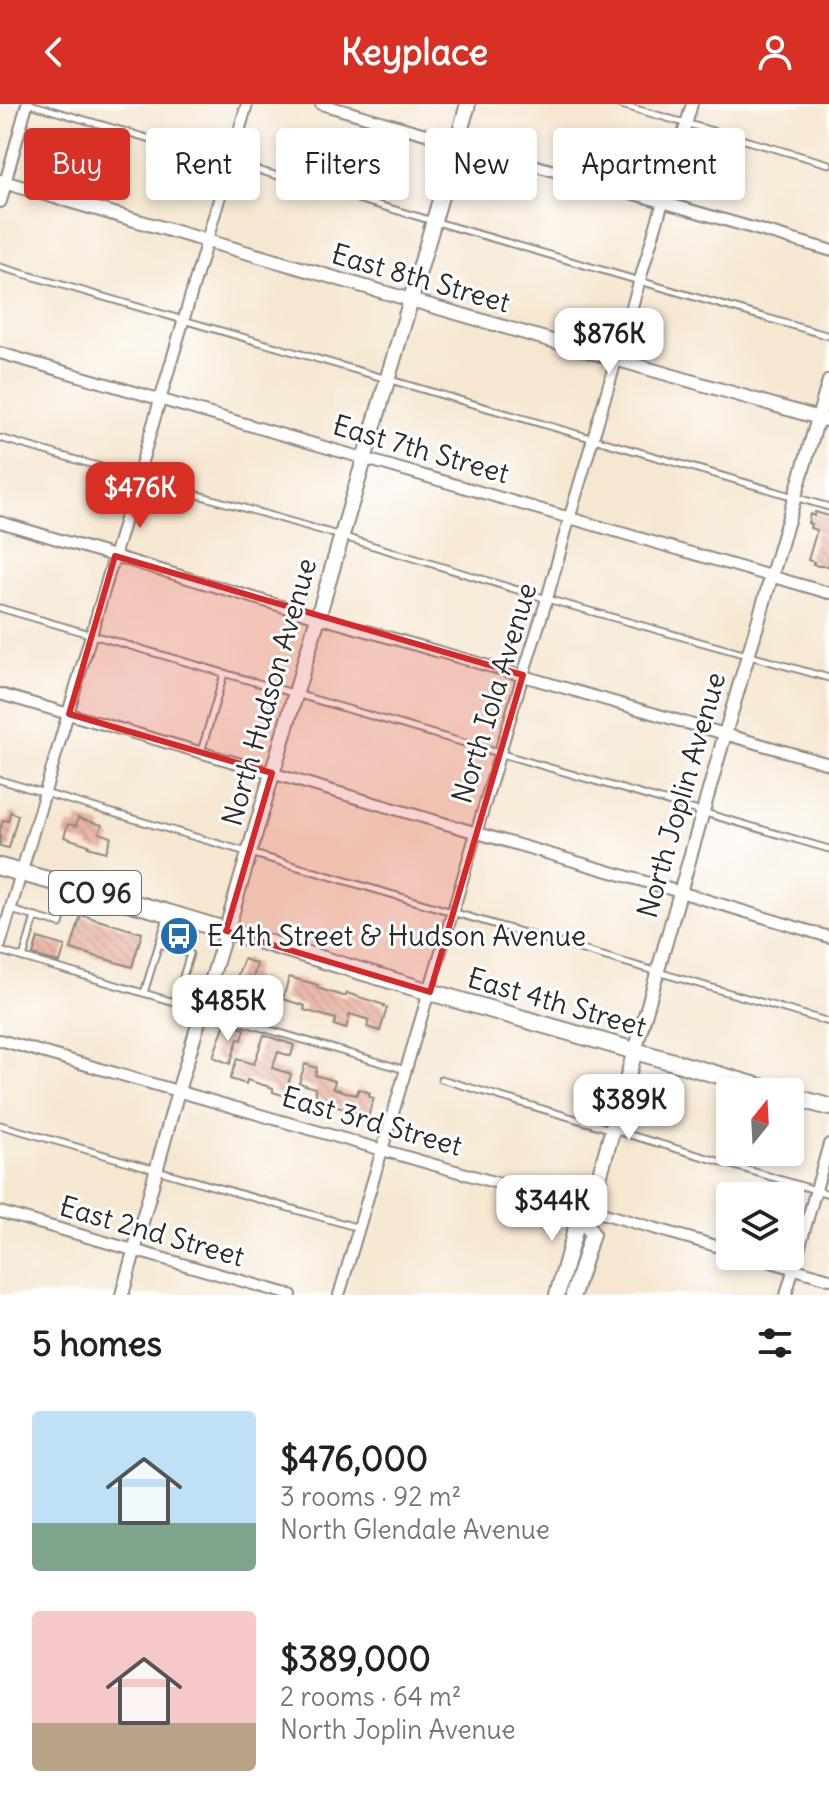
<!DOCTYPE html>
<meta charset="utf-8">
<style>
:root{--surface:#fff;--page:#f6f6f6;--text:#222;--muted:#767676;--accent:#d93025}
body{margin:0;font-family:Delius,sans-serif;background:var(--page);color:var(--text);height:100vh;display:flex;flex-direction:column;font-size:30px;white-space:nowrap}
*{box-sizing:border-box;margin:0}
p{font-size:26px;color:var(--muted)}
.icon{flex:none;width:44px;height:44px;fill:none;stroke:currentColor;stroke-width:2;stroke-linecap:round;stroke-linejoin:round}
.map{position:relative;height:1191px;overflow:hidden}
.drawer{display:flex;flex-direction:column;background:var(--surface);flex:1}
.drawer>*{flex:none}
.hud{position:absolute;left:24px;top:24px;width:782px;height:72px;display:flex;gap:16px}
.needle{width:52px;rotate:18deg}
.fabs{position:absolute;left:716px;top:974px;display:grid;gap:16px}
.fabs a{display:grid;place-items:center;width:88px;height:88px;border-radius:8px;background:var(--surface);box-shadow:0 4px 12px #0003;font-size:40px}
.price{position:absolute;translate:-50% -68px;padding:0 18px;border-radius:16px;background:#fff;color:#222;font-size:26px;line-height:52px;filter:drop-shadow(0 2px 4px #0008)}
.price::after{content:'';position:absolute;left:50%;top:48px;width:24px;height:18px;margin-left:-12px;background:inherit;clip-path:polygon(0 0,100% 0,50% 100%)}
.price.on{background:var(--accent);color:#fff}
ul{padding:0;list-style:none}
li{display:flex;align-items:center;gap:24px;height:200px;padding:0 32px}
li span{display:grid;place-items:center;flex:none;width:224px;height:160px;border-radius:8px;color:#555}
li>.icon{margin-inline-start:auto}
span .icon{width:96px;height:96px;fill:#fffc;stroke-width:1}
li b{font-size:34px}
h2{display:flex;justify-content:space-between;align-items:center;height:96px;padding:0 32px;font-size:34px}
.tag{padding:0 28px;border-radius:8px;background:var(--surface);box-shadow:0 4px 12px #0003;font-size:28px;line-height:72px}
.tag.on{background:var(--accent);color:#fff}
header{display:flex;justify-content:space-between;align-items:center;height:104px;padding:0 32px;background:var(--accent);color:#fff;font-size:36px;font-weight:700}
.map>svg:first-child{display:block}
.building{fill:url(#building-back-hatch)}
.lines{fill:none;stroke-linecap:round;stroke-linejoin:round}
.service-casing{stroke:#90897e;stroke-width:9}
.minor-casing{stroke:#90897e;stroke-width:14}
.tertiary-casing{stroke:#90897e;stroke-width:16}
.secondary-casing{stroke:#90897e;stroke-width:18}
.primary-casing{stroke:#90897e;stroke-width:20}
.service{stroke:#fff;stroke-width:5}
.minor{stroke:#fff;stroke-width:10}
.tertiary{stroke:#fff;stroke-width:12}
.secondary{stroke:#fff;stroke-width:14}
.primary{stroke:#fff;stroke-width:16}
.marked{fill:#d62828;fill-opacity:0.2;stroke:#d62828;stroke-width:6;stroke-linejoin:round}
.labels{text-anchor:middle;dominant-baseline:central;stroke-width:6;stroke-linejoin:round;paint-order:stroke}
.shield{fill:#fff;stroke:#6b6b6b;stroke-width:2}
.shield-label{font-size:26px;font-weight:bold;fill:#2b2b2b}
.street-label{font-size:28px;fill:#2b2b2b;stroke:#fff}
.poi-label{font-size:28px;fill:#2b2b2b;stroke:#fff;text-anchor:start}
</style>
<header><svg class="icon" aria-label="back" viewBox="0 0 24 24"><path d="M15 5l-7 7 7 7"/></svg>Keyplace<svg class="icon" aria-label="person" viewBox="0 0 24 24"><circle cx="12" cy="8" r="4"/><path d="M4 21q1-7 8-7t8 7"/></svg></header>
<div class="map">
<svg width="829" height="1191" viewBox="0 0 829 1191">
<defs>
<pattern id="building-back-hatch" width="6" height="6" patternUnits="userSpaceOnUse" patternTransform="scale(2)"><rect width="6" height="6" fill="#e9b3a3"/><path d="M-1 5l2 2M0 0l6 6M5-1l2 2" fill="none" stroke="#c89a8c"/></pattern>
</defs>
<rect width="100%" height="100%" fill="#fff"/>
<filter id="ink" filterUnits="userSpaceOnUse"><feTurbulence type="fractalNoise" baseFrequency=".0125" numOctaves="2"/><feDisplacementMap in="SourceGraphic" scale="16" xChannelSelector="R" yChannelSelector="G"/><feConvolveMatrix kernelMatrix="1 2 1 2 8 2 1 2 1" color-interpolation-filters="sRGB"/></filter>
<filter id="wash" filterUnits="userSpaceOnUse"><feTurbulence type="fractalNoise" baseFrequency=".006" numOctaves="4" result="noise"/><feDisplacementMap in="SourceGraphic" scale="32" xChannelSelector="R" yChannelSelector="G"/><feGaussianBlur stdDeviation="1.8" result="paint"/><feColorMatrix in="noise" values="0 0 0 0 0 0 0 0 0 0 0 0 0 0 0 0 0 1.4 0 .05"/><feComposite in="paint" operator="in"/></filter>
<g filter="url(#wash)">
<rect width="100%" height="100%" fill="#f6e7d1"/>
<g id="blocks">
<g class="building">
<path d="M815 408 829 412V462H818L813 460 814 458 808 456 817 426 810 424 811 420 808 419 810 410 814 412Z"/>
<path d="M10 708 18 711 9 744 0 742V726L3 716 8 717Z"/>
<path d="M78 714 102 721 99 729 111 733 106 748 88 743 89 741 64 733 68 720 76 722Z"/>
<path d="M81 811 142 829 132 863 71 845Z"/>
<path d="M38 834 65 842 60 859 33 851Z"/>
<path d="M244 855 257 860 253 874 262 876 258 888 234 880Z"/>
<path d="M289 873 318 881 317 884 343 892H346L347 889 384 901V903L387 904 380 927 367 923 369 916 350 910 346 925 334 921 336 915 304 906 305 902 283 895Z"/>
<path d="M225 919 245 925 242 936 238 935 230 960 213 953Z"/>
<path d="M264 931 294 941 291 952 278 948 272 964 291 970 285 992 273 988V984L247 976 246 980 230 975 237 955 254 960Z"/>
<path d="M305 960 317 964 315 971 335 977 333 984 356 991 359 985 370 989 369 993 374 994 368 1013 320 997 321 994 317 992 315 984 299 979Z"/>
</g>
</g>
</g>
<g filter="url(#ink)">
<use href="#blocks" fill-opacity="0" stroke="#90897e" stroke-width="2"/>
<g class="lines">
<defs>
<g id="service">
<path d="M30 0 829 232"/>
<path d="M618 0 829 60"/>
<path d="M0 163 829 403"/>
<path d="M0 334 341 432 547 495 829 574"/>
<path d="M0 504 829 745"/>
<path d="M201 648 224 570"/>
<path d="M0 676 829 918"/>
<path d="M11 806 60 820 70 785"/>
<path d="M159 840 190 850 175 898"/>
<path d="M0 847 406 966"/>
<path d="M23 854 35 813"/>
<path d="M144 889 168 810"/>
<path d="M441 975 829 1090"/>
<path d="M0 1021 359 1124"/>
</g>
<g id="minor">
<path d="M321 0 829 146"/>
<path d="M5 79 27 0"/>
<path d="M0 249 829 489"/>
<path d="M0 418 318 513 829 660"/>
<path d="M0 590 680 788 829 833"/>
<path d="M0 841 247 0"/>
<path d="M0 936 730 1146"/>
<path d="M0 1108 291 1191"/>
<path d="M751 1152 829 1175"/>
<path d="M339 1191 523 571 547 495 570 412 692 0"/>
<path d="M786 1191 829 1040"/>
</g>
<g id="tertiary">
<path d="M0 77 829 317"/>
<path d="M0 97 5 79"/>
<path d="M635 947 725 630 829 277"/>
<path d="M122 1191 178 987 228 821"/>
</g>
<g id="secondary">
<path d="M228 821 468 0"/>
<path d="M557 1191 576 1123 586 1119 635 947"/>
<path d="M573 1191 592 1130 586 1119"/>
</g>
<g id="primary">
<path d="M0 763 168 809 430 888 778 988"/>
<path d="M790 992 829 1003"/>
</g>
</defs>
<use href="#service" class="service-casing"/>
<use href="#minor" class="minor-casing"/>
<use href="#tertiary" class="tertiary-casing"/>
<use href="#secondary" class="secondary-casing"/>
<use href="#primary" class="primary-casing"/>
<use href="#service" class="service"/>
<use href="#minor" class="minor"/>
<use href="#tertiary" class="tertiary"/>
<use href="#secondary" class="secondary"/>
<use href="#primary" class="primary"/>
</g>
</g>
<path class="marked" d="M115 452 523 571 430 888 226 827 272 669 69 610Z"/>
<defs>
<symbol id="bus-disc" viewBox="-11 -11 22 22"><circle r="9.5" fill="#1f6fb2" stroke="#fff"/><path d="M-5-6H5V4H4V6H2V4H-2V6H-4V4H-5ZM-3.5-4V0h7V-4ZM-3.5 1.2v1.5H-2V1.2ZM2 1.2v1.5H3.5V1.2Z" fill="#fff"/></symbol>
</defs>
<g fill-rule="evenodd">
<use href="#bus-disc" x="157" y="810" width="44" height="44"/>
</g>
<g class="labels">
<rect class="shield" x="49" y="767" width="92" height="44" rx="6"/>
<g class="shield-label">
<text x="95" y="789">CO 96</text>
</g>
<g class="street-label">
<text transform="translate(421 174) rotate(16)">East 8th Street</text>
<text transform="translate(421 345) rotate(16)">East 7th Street</text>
<text transform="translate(269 588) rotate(-74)">North Hudson Avenue</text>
<text transform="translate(494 589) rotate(-73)">North Iola Avenue</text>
<text transform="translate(681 691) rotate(-74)">North Joplin Avenue</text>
<text transform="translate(557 898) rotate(16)">East 4th Street</text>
<text transform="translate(372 1017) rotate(16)">East 3rd Street</text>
<text transform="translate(152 1127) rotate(16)">East 2nd Street</text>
</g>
<g class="poi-label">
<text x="207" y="832">E 4th Street &amp; Hudson Avenue</text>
</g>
</g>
</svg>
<div class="fabs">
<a><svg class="needle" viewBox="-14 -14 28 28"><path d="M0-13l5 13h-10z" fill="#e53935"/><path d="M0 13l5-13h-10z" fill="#767676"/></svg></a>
<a><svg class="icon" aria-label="layers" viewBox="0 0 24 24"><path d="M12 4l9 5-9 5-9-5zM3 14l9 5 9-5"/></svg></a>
</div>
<b class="price" style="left:609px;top:272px">$876K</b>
<b class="price on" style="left:140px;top:426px">$476K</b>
<b class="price" style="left:228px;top:939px">$485K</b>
<b class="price" style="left:629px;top:1038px">$389K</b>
<b class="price" style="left:552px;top:1139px">$344K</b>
<div class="hud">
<a class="tag on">Buy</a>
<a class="tag">Rent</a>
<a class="tag">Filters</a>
<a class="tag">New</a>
<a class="tag">Apartment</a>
</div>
</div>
<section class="drawer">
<h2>5 homes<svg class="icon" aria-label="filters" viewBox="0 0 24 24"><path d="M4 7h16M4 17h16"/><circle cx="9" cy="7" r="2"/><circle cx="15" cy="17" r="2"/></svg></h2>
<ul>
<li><span style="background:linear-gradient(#bfe0f5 70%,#7fa58c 0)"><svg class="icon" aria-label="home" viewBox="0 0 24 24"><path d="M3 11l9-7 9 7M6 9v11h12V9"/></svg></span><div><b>$476,000</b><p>3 rooms · 92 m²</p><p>North Glendale Avenue</p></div></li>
<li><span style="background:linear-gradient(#f6c9c9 70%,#b9a48a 0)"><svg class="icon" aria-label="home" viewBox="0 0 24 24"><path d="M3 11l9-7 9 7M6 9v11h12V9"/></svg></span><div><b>$389,000</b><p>2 rooms · 64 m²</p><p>North Joplin Avenue</p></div></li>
</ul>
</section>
